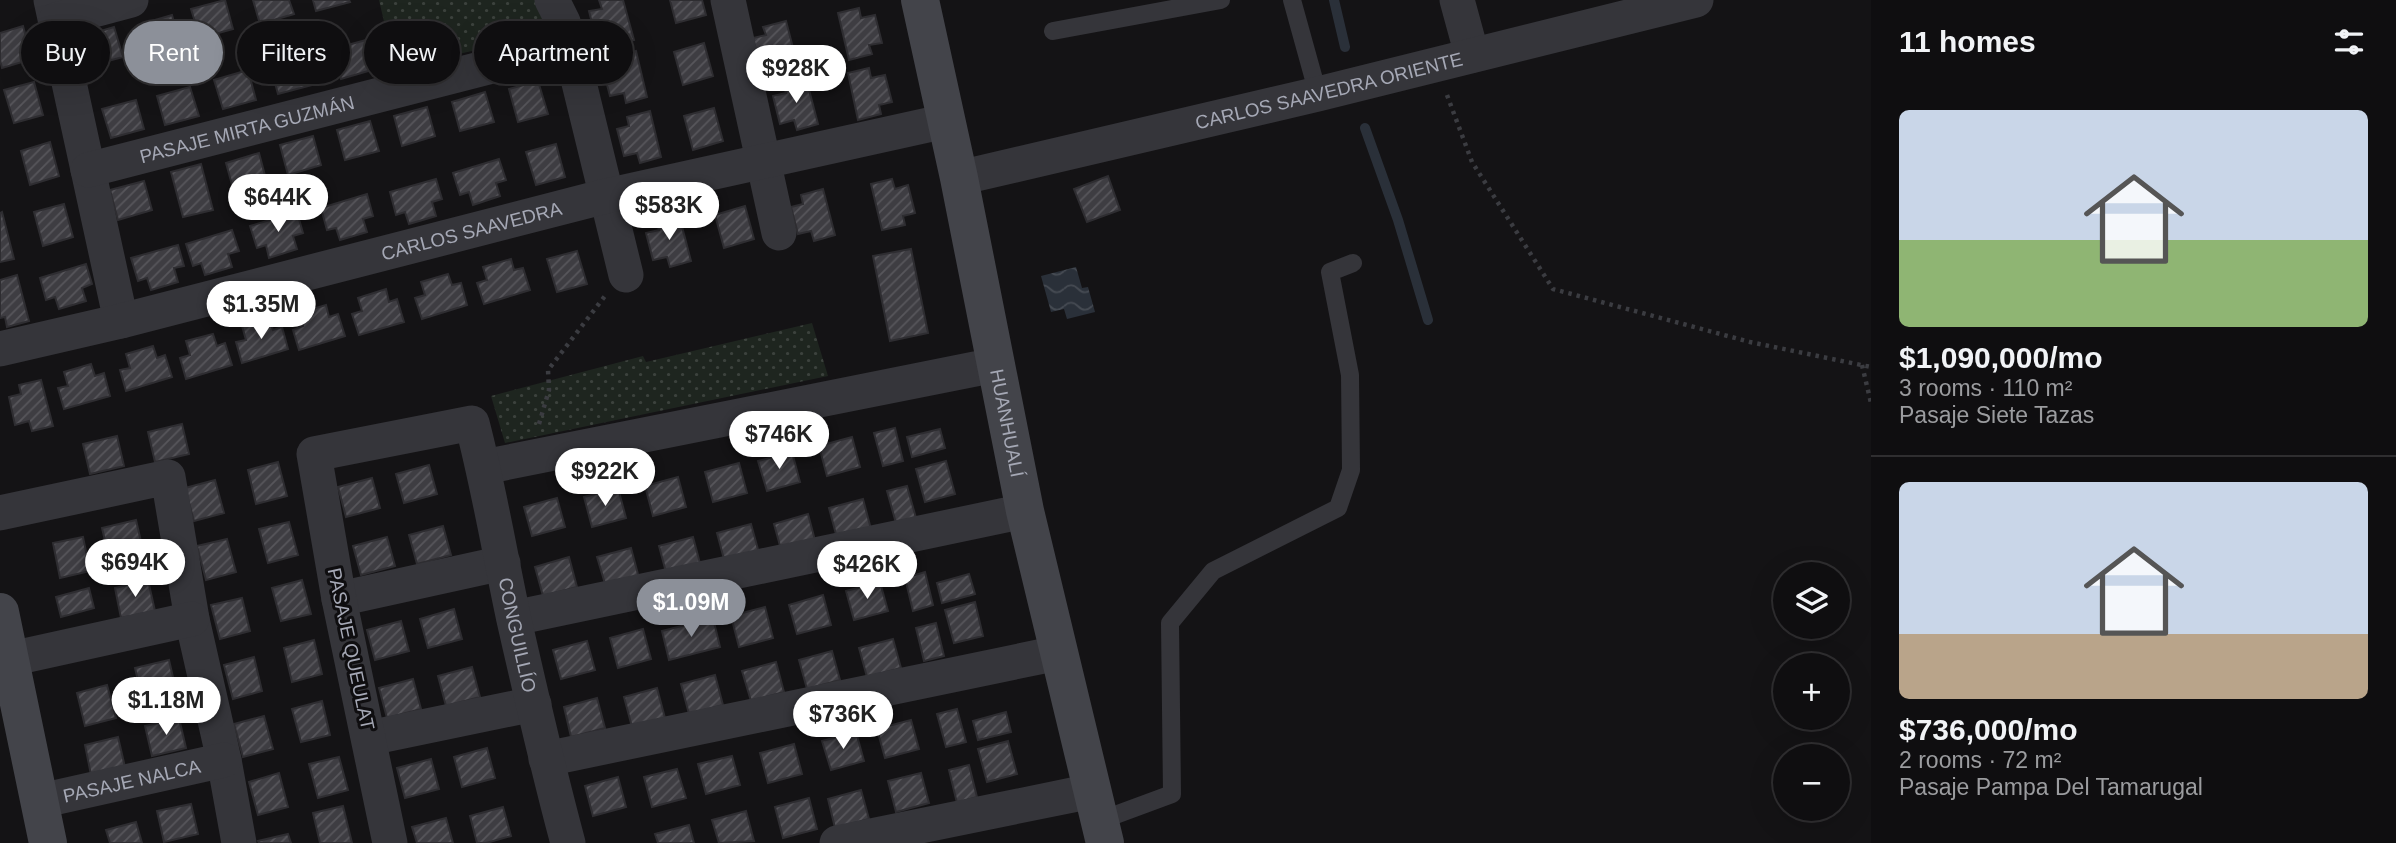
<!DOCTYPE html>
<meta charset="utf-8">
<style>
:root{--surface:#0f0e10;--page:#1d1c1e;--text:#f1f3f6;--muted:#9b9c9f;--line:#2f2e30;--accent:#8c9099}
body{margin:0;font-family:Helvetica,sans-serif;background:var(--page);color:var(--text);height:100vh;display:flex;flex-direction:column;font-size:26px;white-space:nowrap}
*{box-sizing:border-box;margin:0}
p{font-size:23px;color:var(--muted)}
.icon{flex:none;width:38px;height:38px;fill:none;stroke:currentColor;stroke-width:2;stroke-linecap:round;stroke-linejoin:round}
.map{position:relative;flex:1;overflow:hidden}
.panel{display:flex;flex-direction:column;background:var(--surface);width:525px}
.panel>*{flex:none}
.guide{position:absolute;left:21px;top:21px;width:665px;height:63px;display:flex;gap:14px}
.buttons{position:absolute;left:1773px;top:562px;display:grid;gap:14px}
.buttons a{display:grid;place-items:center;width:77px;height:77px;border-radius:50%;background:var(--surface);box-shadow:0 7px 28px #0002,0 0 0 2px var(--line);font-size:35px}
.price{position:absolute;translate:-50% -60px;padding:0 16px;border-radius:24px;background:#fff;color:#222;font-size:23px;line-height:46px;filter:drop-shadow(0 2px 4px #0008)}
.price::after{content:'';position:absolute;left:50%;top:42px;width:21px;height:16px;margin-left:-10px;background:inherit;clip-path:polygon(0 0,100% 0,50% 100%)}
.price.selected{background:var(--accent);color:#fff}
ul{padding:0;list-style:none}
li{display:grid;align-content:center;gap:14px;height:371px;padding:0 28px}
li+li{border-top:2px solid var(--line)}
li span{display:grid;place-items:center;height:217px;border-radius:10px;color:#555}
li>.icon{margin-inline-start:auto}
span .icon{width:126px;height:126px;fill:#fffc;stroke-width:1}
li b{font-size:30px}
h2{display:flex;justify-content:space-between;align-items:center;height:84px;padding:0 28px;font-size:30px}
.tag{padding:0 24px;border-radius:32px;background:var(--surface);box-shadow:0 7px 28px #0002,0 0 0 2px var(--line);font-size:24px;line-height:63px}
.tag.selected{background:var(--accent);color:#fff}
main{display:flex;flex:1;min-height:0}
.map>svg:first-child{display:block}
.grass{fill:url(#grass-dots)}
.water{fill:url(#water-waves)}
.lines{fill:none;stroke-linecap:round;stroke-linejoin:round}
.stream{stroke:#2a3039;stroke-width:10}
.building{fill:url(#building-hatch);stroke:#2e2d31;stroke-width:2}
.path{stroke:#3b3c41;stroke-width:4.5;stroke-dasharray:3.5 5;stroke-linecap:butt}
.lane{stroke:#35353a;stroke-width:18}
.street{stroke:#35353a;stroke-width:35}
.secondary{stroke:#43444a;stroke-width:38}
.labels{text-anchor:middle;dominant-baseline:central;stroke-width:6;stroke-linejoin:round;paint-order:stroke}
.street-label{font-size:19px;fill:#a5a8b5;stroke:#0f0e10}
</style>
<main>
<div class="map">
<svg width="1871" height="843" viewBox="0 0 1871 843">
<defs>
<pattern id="grass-dots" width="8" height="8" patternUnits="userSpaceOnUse" patternTransform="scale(1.75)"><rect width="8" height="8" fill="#1e251f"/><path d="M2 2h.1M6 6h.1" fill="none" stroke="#3c423d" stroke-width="1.8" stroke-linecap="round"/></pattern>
<pattern id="water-waves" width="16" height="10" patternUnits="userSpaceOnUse" patternTransform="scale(1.75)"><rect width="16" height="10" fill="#2a3039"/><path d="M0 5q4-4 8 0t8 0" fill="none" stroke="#464b53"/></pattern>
<pattern id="building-hatch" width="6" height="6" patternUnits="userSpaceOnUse" patternTransform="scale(1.75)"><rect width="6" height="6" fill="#3e3d42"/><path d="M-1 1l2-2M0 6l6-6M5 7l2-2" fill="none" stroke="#57565b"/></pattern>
</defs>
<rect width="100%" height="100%" fill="#141315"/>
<g class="grass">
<path d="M379 0H536L549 33 395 69Z"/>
<path d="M812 323 828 376 505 443 491 396 643 356 646 362Z"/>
</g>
<path class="water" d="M1076 267 1082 288 1088 287 1095 312 1067 319 1064 309 1051 312 1041 276Z"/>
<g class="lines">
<g class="stream">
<path d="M1334 0 1345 47"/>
<path d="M1365 128 1398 220 1428 320"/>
</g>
</g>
<g class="building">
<path d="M225 0 233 29 200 38 191 9Z"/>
<path d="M253 0H289L294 14 260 24Z"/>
<path d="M313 0H349L350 2 316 11Z"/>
<path d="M599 0H623L634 40 613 45 610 35 596 39 589 11 602 9Z"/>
<path d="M670 0H702L706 15 676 23Z"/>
<path d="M859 8 861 18 875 15 882 43 869 45 872 54 849 60 838 13Z"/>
<path d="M172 15 180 45 147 54 138 25Z"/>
<path d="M786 21 798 67 777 72 774 62 760 66 753 38 766 35 763 27Z"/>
<path d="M23 26 32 59 2 68 0 60V33Z"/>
<path d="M114 27 123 57 89 66 81 37Z"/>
<path d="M366 40 375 69 341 79 333 49Z"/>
<path d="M704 43 713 76 683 85 674 52Z"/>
<path d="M636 51 647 97 626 103 624 93 610 96 603 69 615 65 613 57Z"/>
<path d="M303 55 312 85 278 94 270 65Z"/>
<path d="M869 68 871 78 885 75 892 102 879 105 881 114 858 120 848 73Z"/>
<path d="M248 70 256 100 223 109 214 80Z"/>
<path d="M806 78 818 124 797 130 794 120 780 124 773 96 786 93 783 84Z"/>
<path d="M538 81 548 114 518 122 509 89Z"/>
<path d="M34 82 43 115 14 123 4 90Z"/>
<path d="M190 87 199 116 165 125 157 96Z"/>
<path d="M485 92 494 122 460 131 452 102Z"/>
<path d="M136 100 144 129 111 138 102 109Z"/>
<path d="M427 107 435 136 402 146 394 116Z"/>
<path d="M714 108 723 141 693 150 684 116Z"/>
<path d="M650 111 661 157 640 163 637 153 624 156 617 129 629 126 627 117Z"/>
<path d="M370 121 379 151 345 160 337 130Z"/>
<path d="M313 136 321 165 288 175 280 145Z"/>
<path d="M50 142 59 176 30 185 21 151Z"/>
<path d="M556 144 565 177 536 185 526 152Z"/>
<path d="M259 153 267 183 234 192 226 163Z"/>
<path d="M499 159 506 180 496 183 500 196 473 205 469 192 460 195 453 173Z"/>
<path d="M201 164 213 210 183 217 171 172Z"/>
<path d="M1108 176 1120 210 1087 222 1074 189Z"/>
<path d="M436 179 442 199 432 202 436 216 409 224 405 212 396 215 390 192Z"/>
<path d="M892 179 895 189 908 185 915 213 903 216 905 225 882 230 871 184Z"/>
<path d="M144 181 152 210 118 220 110 190Z"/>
<path d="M823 189 835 235 814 241 811 231 798 234 791 207 803 204 801 195Z"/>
<path d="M367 194 373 216 363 219 367 232 340 240 336 228 327 230 321 208Z"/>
<path d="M64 204 73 237 43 246 34 212Z"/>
<path d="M745 206 754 239 724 248 715 215Z"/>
<path d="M2 212 14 259 0 262V213Z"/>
<path d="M297 212 303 233 293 236 297 249 269 258 266 245 257 248 250 226Z"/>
<path d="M679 215 691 261 670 267 667 257 653 260 646 233 659 230 656 221Z"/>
<path d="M232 230 239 251 228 254 232 267 205 275 201 263 193 266 186 244Z"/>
<path d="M178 245 184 266 174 268 178 282 151 290 147 278 138 281 131 258Z"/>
<path d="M911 249 928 333 890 341 873 256Z"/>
<path d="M577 251 587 284 557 292 547 259Z"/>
<path d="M511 259 514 270 523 268 530 290 484 304 477 283 487 280 483 267Z"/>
<path d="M86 264 92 284 82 288 86 301 59 309 55 297 46 300 40 278Z"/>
<path d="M448 274 452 285 461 283 467 305 422 319 415 298 425 295 421 282Z"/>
<path d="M17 275 29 321 7 327 5 317 0 318V280Z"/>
<path d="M386 289 389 302 397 299 404 322 359 335 352 314 362 311 358 298Z"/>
<path d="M326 305 329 317 338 314 345 336 299 350 293 330 303 326 299 313Z"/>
<path d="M269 318 273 330 282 327 288 349 242 363 236 342 246 340 242 326Z"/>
<path d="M213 334 217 346 225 343 232 365 186 379 180 358 190 355 186 341Z"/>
<path d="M153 346 157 358 165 355 172 377 126 391 120 370 130 368 126 354Z"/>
<path d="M91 364 95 376 104 373 110 396 64 409 58 388 68 386 64 372Z"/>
<path d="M41 380 53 426 32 431 29 421 15 425 9 397 21 394 19 385Z"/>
<path d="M182 424 189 454 155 462 148 432Z"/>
<path d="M895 428 903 461 883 466 874 433Z"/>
<path d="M940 429 945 448 912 457 907 437Z"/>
<path d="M117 436 124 466 90 474 83 444Z"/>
<path d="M852 437 860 467 827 476 819 446Z"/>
<path d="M792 452 800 482 767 491 758 461Z"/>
<path d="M946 461 955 494 925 502 916 469Z"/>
<path d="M278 462 287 496 256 504 248 470Z"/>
<path d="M739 463 747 493 713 502 705 472Z"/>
<path d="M429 465 437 494 404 503 396 474Z"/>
<path d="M678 477 686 507 653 516 645 486Z"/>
<path d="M372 478 380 508 346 517 338 487Z"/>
<path d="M215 480 224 513 194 521 185 488Z"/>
<path d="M907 486 916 518 896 523 887 491Z"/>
<path d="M618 488 626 518 592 527 584 497Z"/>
<path d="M557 498 565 527 532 536 524 507Z"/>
<path d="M863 499 871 529 837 538 829 508Z"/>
<path d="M808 514 816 544 782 553 774 524Z"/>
<path d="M136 520 143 550 109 558 102 528Z"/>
<path d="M289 522 298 555 268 563 259 529Z"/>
<path d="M751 524 759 553 725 563 717 533Z"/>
<path d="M443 526 451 555 417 564 409 535Z"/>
<path d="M83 537 90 571 60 578 53 543Z"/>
<path d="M387 537 395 566 361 575 353 546Z"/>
<path d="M693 537 701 567 667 576 659 546Z"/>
<path d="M227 539 236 572 206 580 197 546Z"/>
<path d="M631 548 639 578 606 587 597 557Z"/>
<path d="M569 557 577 587 543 596 535 567Z"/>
<path d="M925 572 933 605 913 611 905 578Z"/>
<path d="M969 574 975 594 942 603 937 583Z"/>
<path d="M148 580 155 611 121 618 115 588Z"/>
<path d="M302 580 311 614 281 621 272 588Z"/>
<path d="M880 582 888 611 854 620 846 591Z"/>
<path d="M89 588 94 608 61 617 56 597Z"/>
<path d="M823 595 831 625 797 634 789 605Z"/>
<path d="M242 598 250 631 220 639 211 605Z"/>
<path d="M975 602 983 636 954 643 945 610Z"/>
<path d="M765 607 773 638 739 647 731 616Z"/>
<path d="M454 609 462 639 428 648 420 619Z"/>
<path d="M713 618 720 647 669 660 662 631Z"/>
<path d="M401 621 409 651 375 660 367 630Z"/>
<path d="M936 623 944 656 924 661 916 628Z"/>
<path d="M643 629 651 659 618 668 610 638Z"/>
<path d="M893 639 901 668 867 677 859 648Z"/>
<path d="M314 640 322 674 292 682 284 648Z"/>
<path d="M587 641 595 670 561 679 553 650Z"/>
<path d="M832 651 840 680 807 689 799 660Z"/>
<path d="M254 657 262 691 233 699 224 665Z"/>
<path d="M169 660 176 690 142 698 135 668Z"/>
<path d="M776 662 784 692 751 701 742 671Z"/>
<path d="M472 667 480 697 446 706 438 676Z"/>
<path d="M715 675 723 705 689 714 681 684Z"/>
<path d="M413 679 421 709 387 718 379 688Z"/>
<path d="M107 685 116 718 85 726 77 693Z"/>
<path d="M657 688 665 718 632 727 624 697Z"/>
<path d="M597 698 605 728 571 737 564 707Z"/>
<path d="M322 701 330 735 301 742 292 709Z"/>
<path d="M957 709 966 742 946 747 937 714Z"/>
<path d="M1006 712 1011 732 978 740 973 721Z"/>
<path d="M264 716 273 749 243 757 234 724Z"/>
<path d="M179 718 186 748 152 756 145 726Z"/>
<path d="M911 720 919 749 885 758 877 729Z"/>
<path d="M856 732 864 761 831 770 822 741Z"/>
<path d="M118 737 125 767 91 775 85 745Z"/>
<path d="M1008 741 1017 774 987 782 978 749Z"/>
<path d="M794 744 802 774 768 783 760 753Z"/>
<path d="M487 748 495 778 462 787 454 757Z"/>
<path d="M732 756 740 785 706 794 698 764Z"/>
<path d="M339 757 348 790 318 798 309 764Z"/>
<path d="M431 759 439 789 405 798 397 768Z"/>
<path d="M969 765 977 797 957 803 949 770Z"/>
<path d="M677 769 686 798 652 807 644 777Z"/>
<path d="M279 773 288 807 258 815 249 782Z"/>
<path d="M921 773 929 803 896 812 888 781Z"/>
<path d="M618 777 626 807 593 816 585 786Z"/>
<path d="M861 790 869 819 835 828 828 799Z"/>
<path d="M809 798 817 829 783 838 775 807Z"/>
<path d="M191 804 198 834 164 842 157 811Z"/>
<path d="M343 806 352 843H320L313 813Z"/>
<path d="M503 807 511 836 486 843H477L470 816Z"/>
<path d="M746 811 754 841 719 843 712 820Z"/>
<path d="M446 818 453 843H417L412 827Z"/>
<path d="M136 822 142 843H110L106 830Z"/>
<path d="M689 825 694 843H658L655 834Z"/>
<path d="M288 834 291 843H259L258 841Z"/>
</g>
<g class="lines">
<g class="path">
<path d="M1447 95 1472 162 1553 289 1750 342 1871 367"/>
<path d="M1862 365 1871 403"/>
<path d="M539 424 549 390 548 370 605 296"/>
</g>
<g class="lane">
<path d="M1292 0 1318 94"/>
<path d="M1053 31 1221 0"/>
<path d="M1099 821 1172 794 1170 623 1213 571 1338 508 1351 470 1350 375 1330 272 1353 263"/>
</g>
<g class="street">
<path d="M51 0 121 321"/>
<path d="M552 0 563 22 570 46 626 275"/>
<path d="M728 0 779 233"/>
<path d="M1457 0 1472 55"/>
<path d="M56 20 131 0"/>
<path id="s1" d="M88 170 570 46"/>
<path id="s2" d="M959 178 1318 94 1696 0"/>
<path id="s3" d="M0 349 121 321 606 196 946 121"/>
<path d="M484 467 995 365"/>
<path d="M0 513 168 477 192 619 224 760 239 843"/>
<path d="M339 599 503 563"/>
<path d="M514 618 1025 511"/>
<path d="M10 659 192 619"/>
<path d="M369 738 534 704"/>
<path d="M546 759 1058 653"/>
<path id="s4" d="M40 801 224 760"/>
<path id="s5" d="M390 843 339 599 314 454 472 423C489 488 500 555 514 620 531 695 548 769 568 843"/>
<path d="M837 843 1092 791"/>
</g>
<g class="secondary">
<path id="s6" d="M920 0 959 178 1025 511 1105 843"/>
<path d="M0 612 48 843"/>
</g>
</g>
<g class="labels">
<g class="street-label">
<text stroke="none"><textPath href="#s2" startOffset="380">CARLOS SAAVEDRA ORIENTE</textPath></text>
<text stroke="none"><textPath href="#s1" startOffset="164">PASAJE MIRTA GUZMÁN</textPath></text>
<text stroke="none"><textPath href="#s3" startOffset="486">CARLOS SAAVEDRA</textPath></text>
<text stroke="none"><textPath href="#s6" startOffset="432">HUANHUALÍ</textPath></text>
<text stroke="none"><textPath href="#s5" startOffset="774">CONGUILLÍO</textPath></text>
<text transform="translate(351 649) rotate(78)">PASAJE QUEULAT</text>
<text stroke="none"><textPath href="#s4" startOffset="94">PASAJE NALCA</textPath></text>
</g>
</g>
</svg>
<div class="buttons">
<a><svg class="icon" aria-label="layers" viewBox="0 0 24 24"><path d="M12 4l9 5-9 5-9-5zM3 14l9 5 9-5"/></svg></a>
<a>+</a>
<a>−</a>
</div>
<b class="price" style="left:796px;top:105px">$928K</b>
<b class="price" style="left:278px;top:234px">$644K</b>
<b class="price" style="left:669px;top:242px">$583K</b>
<b class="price" style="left:261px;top:341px">$1.35M</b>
<b class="price" style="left:779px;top:471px">$746K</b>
<b class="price" style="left:605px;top:508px">$922K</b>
<b class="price" style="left:135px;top:599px">$694K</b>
<b class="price" style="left:867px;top:601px">$426K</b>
<b class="price selected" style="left:691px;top:639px">$1.09M</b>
<b class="price" style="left:166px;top:737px">$1.18M</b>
<b class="price" style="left:843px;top:751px">$736K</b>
<div class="guide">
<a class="tag">Buy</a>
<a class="tag selected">Rent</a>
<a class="tag">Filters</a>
<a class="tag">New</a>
<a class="tag">Apartment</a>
</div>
</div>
<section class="panel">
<h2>11 homes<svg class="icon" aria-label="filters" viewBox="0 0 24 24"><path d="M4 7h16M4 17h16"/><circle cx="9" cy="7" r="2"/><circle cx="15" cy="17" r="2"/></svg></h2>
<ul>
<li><span style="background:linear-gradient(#c9d6e8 60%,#8fb573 0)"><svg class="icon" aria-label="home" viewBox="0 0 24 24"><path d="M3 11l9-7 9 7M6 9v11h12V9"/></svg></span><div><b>$1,090,000/mo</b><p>3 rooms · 110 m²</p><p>Pasaje Siete Tazas</p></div></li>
<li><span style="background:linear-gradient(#c9d6e8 70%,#b9a48a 0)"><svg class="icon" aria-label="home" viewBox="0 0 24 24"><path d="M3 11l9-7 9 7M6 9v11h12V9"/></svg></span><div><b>$736,000/mo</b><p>2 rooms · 72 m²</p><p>Pasaje Pampa Del Tamarugal</p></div></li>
</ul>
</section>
</main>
